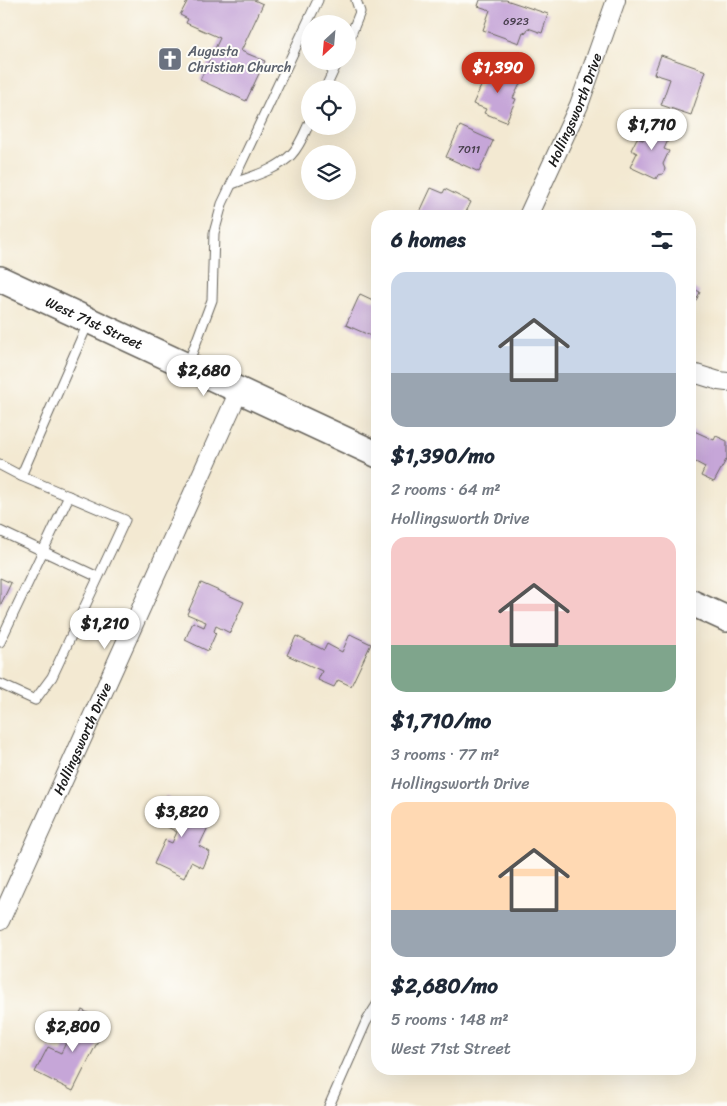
<!DOCTYPE html>
<meta charset="utf-8">
<style>
:root{--surface:#fff;--page:#f6f6f7;--text:#1f2937;--muted:#747a83;--accent:#c8321e}
body{margin:0;font-family:Sriracha,sans-serif;background:var(--page);color:var(--text);height:100vh;display:flex;flex-direction:column;font-size:19px;white-space:nowrap}
*{box-sizing:border-box;margin:0}
p{font-size:16px;color:var(--muted)}
.icon{flex:none;width:28px;height:28px;fill:none;stroke:currentColor;stroke-width:2;stroke-linecap:round;stroke-linejoin:round}
.map{position:relative;flex:1;overflow:hidden}
.drawer{position:absolute;left:371px;top:210px;width:325px;height:865px;display:flex;flex-direction:column;background:var(--surface);border-radius:20px;box-shadow:0 5px 20px #0002}
.drawer>*{flex:none}
.needle{width:32px;rotate:206deg}
.buttons{position:absolute;left:301px;top:15px;display:grid;gap:10px}
.buttons a{display:grid;place-items:center;width:55px;height:55px;border-radius:50%;background:var(--surface);box-shadow:0 5px 20px #0002;font-size:25px}
.price{position:absolute;translate:-50% -42px;padding:0 11px;border-radius:18px;background:#fff;color:#222;font-size:16px;line-height:32px;filter:drop-shadow(0 1px 2px #0008)}
.price::after{content:'';position:absolute;left:50%;top:30px;width:15px;height:11px;margin-left:-8px;background:inherit;clip-path:polygon(0 0,100% 0,50% 100%)}
.price.on{background:var(--accent);color:#fff}
ul{padding:0;list-style:none}
li{display:grid;align-content:center;gap:10px;height:265px;padding:0 20px}
li span{display:grid;place-items:center;height:155px;border-radius:15px;color:#555}
li>.icon{margin-inline-start:auto}
span .icon{width:90px;height:90px;fill:#fffc;stroke-width:1}
li b{font-size:21px}
h2{display:flex;justify-content:space-between;align-items:center;height:60px;padding:0 20px;font-size:21px}
.map>svg:first-child{display:block}
.building{fill:#c6a6d8}
.lines{fill:none;stroke-linecap:round;stroke-linejoin:round}
.service-casing{stroke:#67645c;stroke-width:11}
.minor-casing{stroke:#67645c;stroke-width:20}
.secondary-casing{stroke:#67645c;stroke-width:28}
.service{stroke:#fff;stroke-width:9}
.minor{stroke:#fff;stroke-width:18}
.secondary{stroke:#fff;stroke-width:25}
.labels{text-anchor:middle;dominant-baseline:central;stroke-width:4;stroke-linejoin:round;paint-order:stroke}
.number-label{font-size:11px;fill:#463e4b}
.worship-label{font-size:14px;fill:#5b616d;stroke:#fdfcf7;text-anchor:start}
.street-label{font-size:14px;fill:#1c1c1c;stroke:#fdfcf7}
</style>
<div class="map">
<svg width="727" height="1106" viewBox="0 0 727 1106">
<rect width="100%" height="100%" fill="#fdfcf7"/>
<filter id="ink" filterUnits="userSpaceOnUse"><feTurbulence type="fractalNoise" baseFrequency=".02" numOctaves="2"/><feDisplacementMap in="SourceGraphic" scale="10" xChannelSelector="R" yChannelSelector="G"/><feConvolveMatrix kernelMatrix="1 2 1 2 8 2 1 2 1" color-interpolation-filters="sRGB"/></filter>
<filter id="wash" filterUnits="userSpaceOnUse"><feTurbulence type="fractalNoise" baseFrequency=".0096" numOctaves="4" result="noise"/><feDisplacementMap in="SourceGraphic" scale="20" xChannelSelector="R" yChannelSelector="G"/><feGaussianBlur stdDeviation="1.12" result="paint"/><feColorMatrix in="noise" values="0 0 0 0 0 0 0 0 0 0 0 0 0 0 0 0 0 1.4 0 .05"/><feComposite in="paint" operator="in"/></filter>
<g filter="url(#wash)">
<rect width="100%" height="100%" fill="#f3e9d2"/>
<g id="blocks">
<g class="building">
<path d="M188 0H254L263 4 241 51 265 61 246 101 200 80 220 38 186 23 188 19 180 15Z"/>
<path d="M480 0H506L548 14 542 33 528 28 526 33 523 32 519 43 483 30 490 10 478 6Z"/>
<path d="M661 55 706 71 691 115 661 105 670 79 654 74Z"/>
<path d="M490 66 522 80 513 98 516 99 506 122 484 113 486 109 473 104Z"/>
<path d="M652 122 672 131 664 149 669 151 663 164 665 169 663 174 658 175 656 179 630 167 637 153 631 150 637 138 643 140Z"/>
<path d="M460 126 493 141 479 172 446 157Z"/>
<path d="M431 188 443 193 445 189 471 202 464 216 458 214 456 216H418Z"/>
<path d="M690 287 700 292 690 314Z"/>
<path d="M360 294 375 301 378 296V339L346 325Z"/>
<path d="M692 430 714 440 716 436 727 441V461L726 460 714 482 701 476 705 467 690 459V434Z"/>
<path d="M0 578 11 583 0 606Z"/>
<path d="M201 583 244 602 230 633 216 626 214 631 216 633 208 651 185 640 193 622 204 627 206 622 187 614Z"/>
<path d="M350 634 371 644 351 686 338 680 334 687 318 680 322 671 287 655 296 636 324 650 327 644 342 652Z"/>
<path d="M166 796 196 811 195 814 211 821 199 846 210 852 203 868 191 862 184 878 154 864 165 840 172 843 177 832 154 820Z"/>
<path d="M82 1010 107 1023 73 1091 35 1072 48 1047 61 1053Z"/>
</g>
</g>
</g>
<g filter="url(#ink)">
<use href="#blocks" fill-opacity="0" stroke="#67645c" stroke-width="1"/>
<g class="lines">
<defs>
<g id="service">
<path d="M348 42 360 12 356 0"/>
<path d="M325 89 338 61"/>
<path d="M232 184C252 176 275 171 291 155 300 146 305 132 310 121"/>
<path d="M188 364 212 300 214 233 222 204 318 0"/>
<path d="M0 465 21 476 125 520 52 677 35 700 0 684"/>
<path d="M21 476 89 321"/>
<path d="M0 531 98 577"/>
<path d="M0 642 69 496"/>
<path d="M329 1106 366 1022 378 1003"/>
</g>
<g id="minor">
<path id="s1" d="M528 216 579 105 616 0"/>
<path d="M690 372 719 381 727 382"/>
<path id="s2" d="M0 921 239 391"/>
</g>
<g id="secondary">
<path id="s3" d="M0 279 378 455"/>
<path d="M690 602 727 619"/>
</g>
</defs>
<use href="#service" class="service-casing"/>
<use href="#minor" class="minor-casing"/>
<use href="#secondary" class="secondary-casing"/>
<use href="#service" class="service"/>
<use href="#minor" class="minor"/>
<use href="#secondary" class="secondary"/>
</g>
</g>
<defs>
<symbol id="church-square" viewBox="-11 -11 22 22"><rect x="-9" y="-9" width="18" height="18" rx="4" fill="#6b7280" stroke="#fdfcf7"/><path d="M-1.2-6h2.4v3.5h3.3v2.4h-3.3V6h-2.4V-.1h-3.3v-2.4h3.3Z" fill="#fff"/></symbol>
</defs>
<g fill-rule="evenodd">
<use href="#church-square" x="156" y="45" width="28" height="28"/>
</g>
<g class="labels">
<g class="number-label">
<text x="516" y="21">6923</text>
<text x="469" y="149">7011</text>
</g>
<g class="worship-label">
<text x="188" y="51">Augusta<tspan x="188" dy="16">Christian Church</tspan></text>
</g>
<g class="street-label">
<text stroke="none"><textPath href="#s1" startOffset="116">Hollingsworth Drive</textPath></text>
<text stroke="none"><textPath href="#s3" startOffset="104">West 71st Street</textPath></text>
<text stroke="none"><textPath href="#s2" startOffset="200">Hollingsworth Drive</textPath></text>
</g>
</g>
</svg>
<div class="buttons">
<a><svg class="needle" viewBox="-14 -14 28 28"><path d="M0-13l5 13h-10z" fill="#e53935"/><path d="M0 13l5-13h-10z" fill="#747a83"/></svg></a>
<a><svg class="icon" aria-label="locate" viewBox="0 0 24 24"><circle cx="12" cy="12" r="6"/><path d="M12 2v4M12 18v4M2 12h4M18 12h4"/></svg></a>
<a><svg class="icon" aria-label="layers" viewBox="0 0 24 24"><path d="M12 4l9 5-9 5-9-5zM3 14l9 5 9-5"/></svg></a>
</div>
<b class="price on" style="left:498px;top:94px">$1,390</b>
<b class="price" style="left:652px;top:151px">$1,710</b>
<b class="price" style="left:204px;top:397px">$2,680</b>
<b class="price" style="left:105px;top:650px">$1,210</b>
<b class="price" style="left:182px;top:838px">$3,820</b>
<b class="price" style="left:73px;top:1053px">$2,800</b>
<section class="drawer">
<h2>6 homes<svg class="icon" aria-label="filters" viewBox="0 0 24 24"><path d="M4 7h16M4 17h16"/><circle cx="9" cy="7" r="2"/><circle cx="15" cy="17" r="2"/></svg></h2>
<ul>
<li><span style="background:linear-gradient(#c9d6e8 65%,#9aa5b1 0)"><svg class="icon" aria-label="home" viewBox="0 0 24 24"><path d="M3 11l9-7 9 7M6 9v11h12V9"/></svg></span><div><b>$1,390/mo</b><p>2 rooms · 64 m²</p><p>Hollingsworth Drive</p></div></li>
<li><span style="background:linear-gradient(#f6c9c9 70%,#7fa58c 0)"><svg class="icon" aria-label="home" viewBox="0 0 24 24"><path d="M3 11l9-7 9 7M6 9v11h12V9"/></svg></span><div><b>$1,710/mo</b><p>3 rooms · 77 m²</p><p>Hollingsworth Drive</p></div></li>
<li><span style="background:linear-gradient(#ffd9b3 70%,#9aa5b1 0)"><svg class="icon" aria-label="home" viewBox="0 0 24 24"><path d="M3 11l9-7 9 7M6 9v11h12V9"/></svg></span><div><b>$2,680/mo</b><p>5 rooms · 148 m²</p><p>West 71st Street</p></div></li>
</ul>
</section>
</div>
